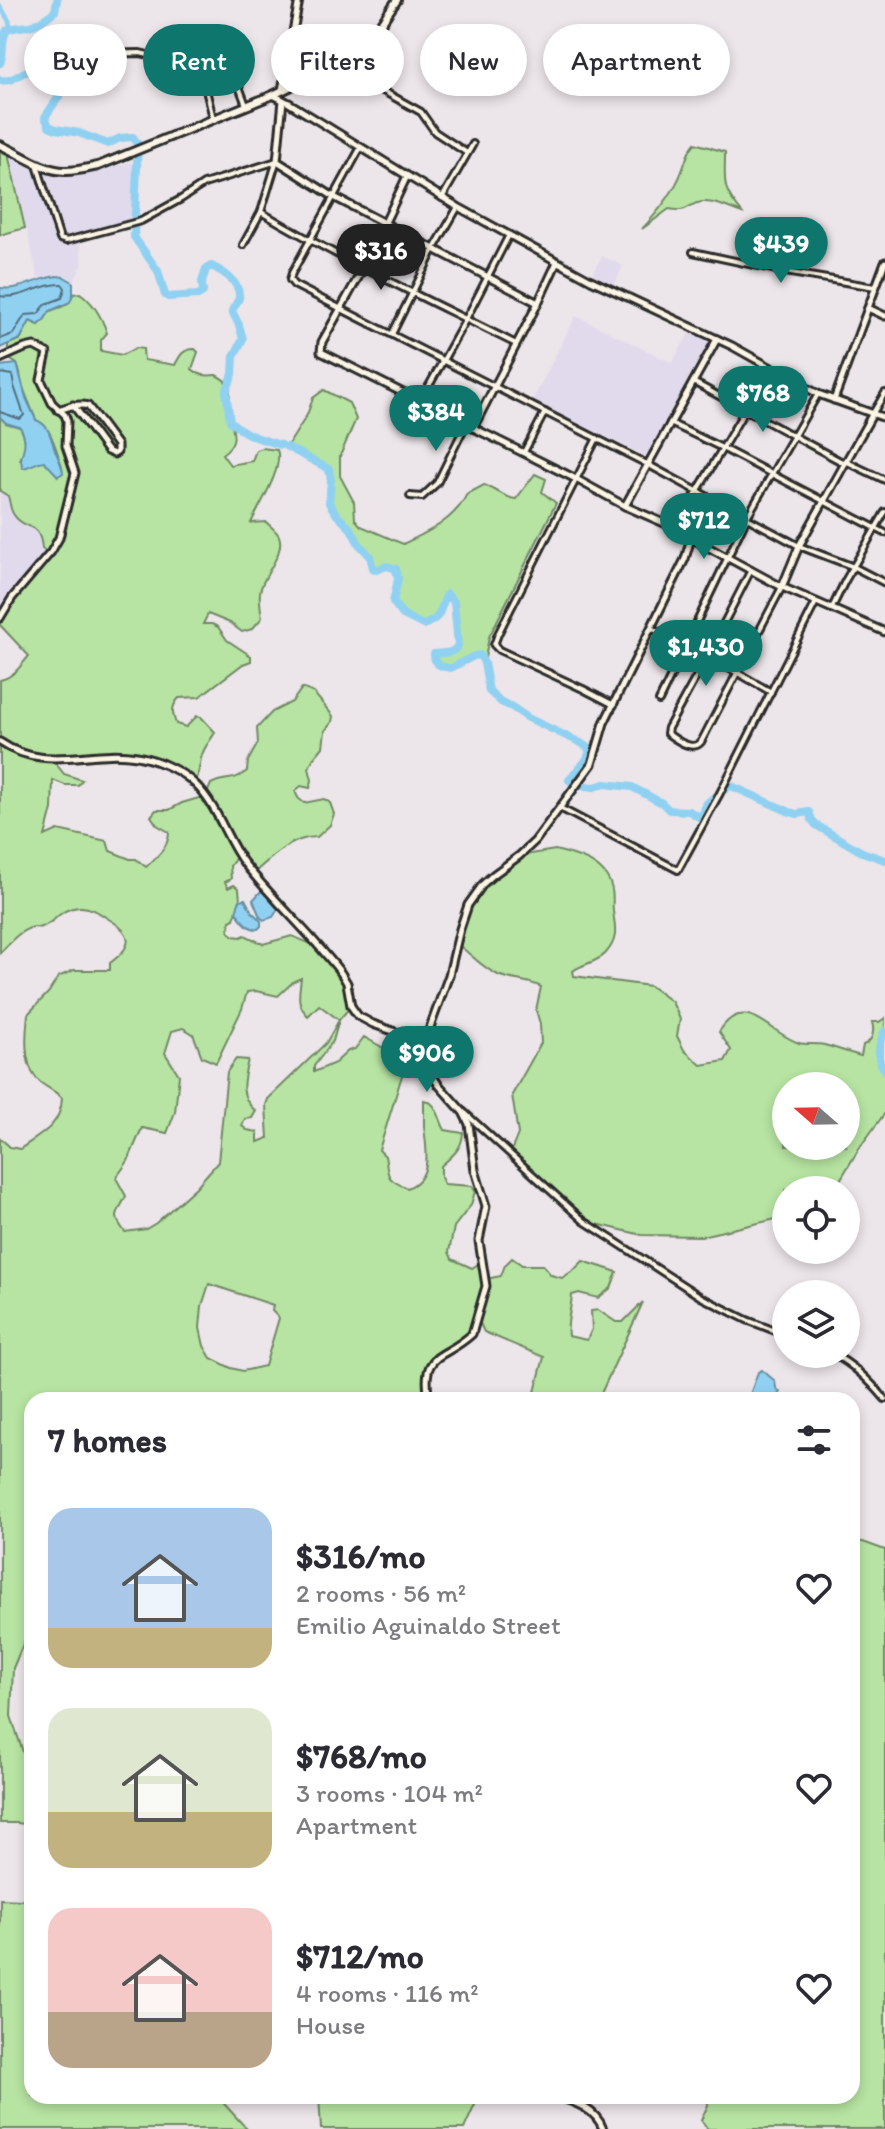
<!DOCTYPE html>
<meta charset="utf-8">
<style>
:root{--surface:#fff;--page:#f2f2f3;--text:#2b2b33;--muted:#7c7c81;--accent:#0f766e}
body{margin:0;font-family:Itim,sans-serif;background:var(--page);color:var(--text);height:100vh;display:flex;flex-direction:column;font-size:30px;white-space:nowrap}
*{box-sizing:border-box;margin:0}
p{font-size:26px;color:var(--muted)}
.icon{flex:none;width:44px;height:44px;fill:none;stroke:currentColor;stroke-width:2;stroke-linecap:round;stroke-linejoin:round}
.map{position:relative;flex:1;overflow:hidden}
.panel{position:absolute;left:24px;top:1392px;width:836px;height:712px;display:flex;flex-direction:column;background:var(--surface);border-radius:24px;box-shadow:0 4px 12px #0003}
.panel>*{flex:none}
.hud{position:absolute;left:24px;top:24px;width:838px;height:72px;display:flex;gap:16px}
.needle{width:52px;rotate:290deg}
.controls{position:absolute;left:772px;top:1072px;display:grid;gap:16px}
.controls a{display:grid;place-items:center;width:88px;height:88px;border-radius:50%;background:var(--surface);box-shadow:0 4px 12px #0003;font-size:40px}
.price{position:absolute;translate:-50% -68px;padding:0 18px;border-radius:28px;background:var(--accent);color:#fff;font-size:26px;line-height:52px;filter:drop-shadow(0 2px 4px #0008)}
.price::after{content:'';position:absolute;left:50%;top:48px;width:24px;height:18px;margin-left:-12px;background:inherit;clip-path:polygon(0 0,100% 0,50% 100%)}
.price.selected{background:#222;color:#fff}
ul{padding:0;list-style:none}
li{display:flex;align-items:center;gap:24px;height:200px;padding:0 24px}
li span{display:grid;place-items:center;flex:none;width:224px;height:160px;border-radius:24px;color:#555}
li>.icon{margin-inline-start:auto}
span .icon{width:96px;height:96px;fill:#fffc;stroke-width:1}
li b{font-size:34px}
h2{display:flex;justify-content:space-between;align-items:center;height:96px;padding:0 24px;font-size:34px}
.tag{padding:0 28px;border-radius:36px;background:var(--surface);box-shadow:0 4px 12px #0003;font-size:28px;line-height:72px}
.tag.selected{background:var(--accent);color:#fff}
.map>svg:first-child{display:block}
.built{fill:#e1daec}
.green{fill:#b7e4a2;stroke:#718866;stroke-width:2;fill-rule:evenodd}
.water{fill:#90d1f2;stroke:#688fa2;stroke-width:2}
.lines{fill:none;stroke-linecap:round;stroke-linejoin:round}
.shore{stroke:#536d7b;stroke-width:2}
.canal{stroke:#90d1f2;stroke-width:5}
.river{stroke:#90d1f2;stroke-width:8}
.minor-casing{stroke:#2b2b2b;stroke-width:10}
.tertiary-casing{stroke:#2b2b2b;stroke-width:11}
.secondary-casing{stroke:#2b2b2b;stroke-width:11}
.primary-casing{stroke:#2b2b2b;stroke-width:12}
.minor{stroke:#fcf5e5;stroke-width:4}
.tertiary{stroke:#fcf5e5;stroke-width:5}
.secondary{stroke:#fcf5e5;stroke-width:5}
.primary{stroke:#fcf5e5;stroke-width:6}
</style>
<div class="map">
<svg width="885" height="2129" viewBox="0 0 885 2129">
<rect width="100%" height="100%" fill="#ece5e9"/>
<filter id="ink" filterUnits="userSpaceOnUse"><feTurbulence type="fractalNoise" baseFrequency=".0125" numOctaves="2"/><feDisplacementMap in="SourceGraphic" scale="16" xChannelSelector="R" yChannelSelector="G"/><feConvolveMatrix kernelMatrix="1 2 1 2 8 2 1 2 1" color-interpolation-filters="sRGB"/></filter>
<g filter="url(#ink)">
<g class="built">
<path d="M8 154 30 167 54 175 80 174 133 162 137 181 134 216 129 225 79 239 83 264 73 282 68 278 45 277 39 280Z"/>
<path d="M602 256 623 266 614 286 592 275Z"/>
<path d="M576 316 672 363 690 332 714 343 648 457 532 401Z"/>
<path d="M0 491 8 496 12 513 15 517 33 526 42 541V549L50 554 0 618Z"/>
</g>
<g class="green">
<path d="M695 143 725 152C725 185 721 187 742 213 730 209 716 201 702 202 686 204 690 213 669 209L642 229C658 212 674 193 682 171 687 159 686 154 695 143Z"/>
<path d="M0 151 8 154 25 228 0 235Z"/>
<path d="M80 293C93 302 102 318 107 333L101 340V351L122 355 136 348 143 349 144 360 175 365C180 355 183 349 195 349L198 352 192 369C200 376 206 376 216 375 235 385 229 391 229 407 228 428 244 438 222 454L230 465 252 461 256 450 262 448 277 450C284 467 259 506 251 523L266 522C270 526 277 531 279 536 286 553 262 576 260 592 259 600 261 610 262 618L252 629 242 632 230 623 208 614 203 624H212L218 627 227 640 251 656V661L243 664 199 697 179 698C171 707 172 713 176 724L186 727 197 716 201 717 215 732C212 739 207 743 204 750 199 759 200 773 195 784L156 761 123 755 53 760 64 774 82 780 78 785H65L53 780 52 809 45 836 58 830 107 841 110 851 130 859H136L146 867C157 857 169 847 169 832L157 825 151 816 156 810H169L182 803 206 796 211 784C226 776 232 783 247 771L248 761 258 743 257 728 272 712 292 702 302 688 314 693 333 716 332 722 325 731 323 747 313 759 309 768 312 780 310 788 301 786 295 791 298 798 304 803 324 799 330 803 334 814 330 825 317 837C291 837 272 857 254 873L238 855 230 866 231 879 225 882 228 888 234 885 239 889 240 900 234 919 230 921 229 931 233 936 241 937 245 935 263 944 292 936 309 943 334 963 347 983 351 1006 339 1020 333 1041 314 1066V1072L335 1063 348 1051 355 1049 364 1037 394 1054 404 1069 379 1150 385 1156C389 1176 384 1178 407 1188 434 1178 426 1149 424 1126 424 1117 424 1108 424 1100 438 1103 438 1118 445 1130L463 1133C462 1149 453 1155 441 1166V1177L444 1184 472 1186 475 1191 471 1205 454 1227 449 1252 452 1259 472 1268 481 1262 486 1279 501 1276 505 1265 512 1258 522 1265H543L551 1275 562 1278 574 1270 583 1261 617 1272 611 1288 598 1298 579 1293 572 1295C571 1309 566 1323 568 1336L587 1340 592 1329 591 1311 598 1310 616 1322H623L643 1302 598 1400H558L535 1392 544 1357 484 1332 478 1319 472 1334 429 1365V1400H32V1637L28 1632 13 1668 11 1716 27 1764 32 1772V1825L17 1823H0V1138L10 1147 20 1149C41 1134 61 1126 62 1098 55 1090 43 1087 36 1078 23 1062 26 1033 28 1014L49 992 58 977 74 970H110V963C135 945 133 933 107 918 99 912 89 906 79 907 60 908 54 924 41 927 39 928 36 927 34 927 19 930 10 943 0 953V680C14 677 20 666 29 656L0 625C0 603 35 571 50 554L42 549C40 520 24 531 14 515 10 510 10 502 8 496L0 491V417L6 423 20 427C27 440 26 446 20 460H44L58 476 62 466C56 451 52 426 36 420L21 383 20 372 17 364 11 360 13 354 8 349V344L20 340 30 321 39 325 44 320 50 311C62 306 68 308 73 294ZM301 978C299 995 296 1004 308 1016L319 1005 339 1020 326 1043 268 1099 266 1105 268 1138 258 1142V1132L247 1130 242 1126 245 1119 252 1118 256 1111C238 1097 243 1080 248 1060L236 1059 227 1072 218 1162 196 1187 156 1223 146 1229 125 1232C111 1214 118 1214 126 1196L116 1178 128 1161 142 1128 167 1133 175 1112 179 1075 165 1053 172 1031 183 1028 193 1034 202 1057 216 1063 242 1009 247 992 256 991 278 996 294 981ZM209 1284 273 1305 272 1311 279 1318 265 1366 243 1371 231 1368 211 1358 204 1346 200 1328 202 1306Z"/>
<path d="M324 390 349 403 356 419 340 456V476L354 502 355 519 361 526 403 544C428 532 455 520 467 494L484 485C496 489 504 498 516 499L535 474 546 479 542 492 556 503 489 637 484 663 479 655 474 656 451 668C441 667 434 665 434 654 444 652 453 655 458 645L454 602 447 594C438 610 444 618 423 625L403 615 393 602 398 578 396 569 387 566 376 570 373 568 370 556 359 544 351 528 337 515 329 503 331 480 329 469 287 447 307 415 313 398Z"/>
<path d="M555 850C576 855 604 862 611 886 614 894 612 903 613 911 615 928 619 938 606 953 597 963 583 963 573 971L574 976 650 986 672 1002 680 1019 677 1036 684 1050 701 1065 725 1061 731 1050 719 1032C744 991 769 1033 799 1043 807 1045 816 1043 824 1045 837 1048 849 1053 861 1056L863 1045C872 1042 875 1032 872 1022H879L885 1018C885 1034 882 1046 881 1061L885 1066V1113L860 1147 840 1180 828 1190H786V1215L776 1219 701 1236 642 1235 584 1221 510 1154 518 1134 512 1095 541 1043 540 1024 536 1010 541 987C528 980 512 981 498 975 482 968 471 954 457 944L463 918 483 884 519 856ZM786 1086H846V1146H786Z"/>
<path d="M852 1541 863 1542 885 1550V2129H708L701 2120 708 2105 707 2096H852Z"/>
<path d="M0 1899 22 1900 32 1905V2096H217L247 2129H0Z"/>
<path d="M319 2096H479L464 2129H321Z"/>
</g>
<g class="water">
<path d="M57 276 64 277 73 282V294L70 302 50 311 44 320 39 325 30 321 20 339 0 348V288C21 291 37 278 57 276Z"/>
<path d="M17 364 26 398 36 420C49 425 50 435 54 447 57 457 62 463 63 473L58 476 44 461C35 462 31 467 23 468 16 453 32 448 20 427L6 423 0 417V366Z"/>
<path d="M262 890 278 909 273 917 264 920 260 917 253 900Z"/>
<path d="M245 899 252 912 261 921V926L258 929C247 929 242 920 236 912L240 900Z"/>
<path d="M762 1370 775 1381 776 1388 780 1392 774 1400H748L758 1372Z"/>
</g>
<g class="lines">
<g class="shore">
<path d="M0 296C22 300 40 283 62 284L65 288 62 298 46 304 38 314 25 315 13 334 0 339"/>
<path d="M0 373 12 375 14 386 24 415 20 419 0 412"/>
</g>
<path class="canal" d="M0 6 9 21 10 28"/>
<g class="river">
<path d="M0 63C5 52 0 41 7 30 15 27 20 27 29 26 39 24 47 17 55 11L57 0"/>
<path d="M0 80C14 83 18 72 30 71 40 69 53 75 62 78L65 84 64 89 45 117 49 126 56 129 79 133 108 144 120 138 133 137 138 144 134 237 158 271 165 295 168 297 198 295 203 292 202 282 206 269 211 266C222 271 241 282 239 298 238 302 234 306 232 311L239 325 243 339 234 356 233 374 226 392 230 421C246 436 261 439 281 445"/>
<path d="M287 447 329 469 331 480 329 503 337 515 351 529 359 544 370 556 373 568 376 570 387 566 396 569 398 579 393 602 403 615 423 625C445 617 438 609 447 594L454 602 458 645C453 655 444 652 434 654 434 665 441 667 451 668L474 656 480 655 484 663 489 691 501 702 512 707 528 718 581 743 590 749C588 765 576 768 569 780L573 783"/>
<path d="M577 785 594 787 605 784 632 787 662 803 669 810 689 811 699 817 704 812 705 805 714 797"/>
<path d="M726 789 729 785 790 812 797 814 809 812 812 820 816 825 862 852 885 860"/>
<path d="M885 1031C878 1044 876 1059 885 1071"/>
</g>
<defs>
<g id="minor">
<path d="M218 51 234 73 246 105"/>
<path d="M79 52 96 54 140 53 161 58 183 68 205 86 213 118"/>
<path d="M341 62 374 86 421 112 435 132 467 153"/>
<path d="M361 147 292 273 290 280 294 285 647 464 799 546 854 567 885 583"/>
<path d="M37 165 60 239 66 241 141 221 181 199 204 184 277 161"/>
<path d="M442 198 473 144"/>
<path d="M261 212C344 261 430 301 516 344"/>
<path d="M243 245 261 212 276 163"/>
<path d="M693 252 791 273 875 287"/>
<path d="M392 334 435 247 458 207"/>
<path d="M693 382 844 463"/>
<path d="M420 402 466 319 509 235"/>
<path d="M873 413 885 393"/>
<path d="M670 423 722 448 885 533"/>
<path d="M597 438 498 634 494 645 499 650 583 689 614 705"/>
<path d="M524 452 545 412"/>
<path d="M845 461 885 480"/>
<path d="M410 496 422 497 437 483 466 424"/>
<path d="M676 528 770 367"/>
<path d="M751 570 701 668 668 728 667 733C676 740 693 752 701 742L782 587"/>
<path d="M832 608 845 581 885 512"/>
<path d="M651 628 738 673 771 692"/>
<path d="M659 701 747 517 818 394"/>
<path d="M560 808 678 870 720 793 816 602"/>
<path d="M465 1113 584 1221 701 1297 747 1320 786 1335"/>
<path d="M833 1354C854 1365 870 1381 885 1399"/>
</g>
<g id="tertiary">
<path d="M282 90 299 0"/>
<path d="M283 100 277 161 334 197 538 303"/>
<path d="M407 176 364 267 322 342 321 352 576 479 625 506 680 530 691 538 685 559 604 723 592 764 535 841 519 856 493 875 483 884 468 905 460 929 449 975 420 1055"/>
<path d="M868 308 885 316"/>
<path d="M0 359 25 348 34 346 47 353 41 380 52 403 65 415 67 421 66 446 75 473 59 538 51 552 12 598 0 618"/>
<path d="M834 400 885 262"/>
<path d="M58 410 71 406C77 405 82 404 88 406L117 445V452L114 454 107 451 73 405"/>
<path d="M473 428 538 303 557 262"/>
<path d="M625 506 717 339"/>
<path d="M691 538 782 587 885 632"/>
<path d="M782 587 799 546 873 413"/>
<path d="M0 742C45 773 89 748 137 756 158 760 181 770 196 785 218 807 226 839 244 863 274 901 311 934 341 973L347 983 351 1006 358 1016 373 1024 404 1035 412 1043 438 1084 463 1112 469 1124 475 1170 486 1206 479 1241 486 1286 472 1334C443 1361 420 1350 429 1400"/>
<path d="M556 2096C575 2102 596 2109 603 2129"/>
</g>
<path id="secondary" d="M273 95 289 103 458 207 591 280 732 346 818 394 885 418"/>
<path id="primary" d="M0 145C21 154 42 171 66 171 77 171 88 168 98 166L273 95 343 61 368 42 397 0"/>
</defs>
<use href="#minor" class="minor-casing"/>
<use href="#tertiary" class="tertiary-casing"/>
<use href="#secondary" class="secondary-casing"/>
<use href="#primary" class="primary-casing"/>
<use href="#minor" class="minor"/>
<use href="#tertiary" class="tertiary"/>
<use href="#secondary" class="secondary"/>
<use href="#primary" class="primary"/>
</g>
</g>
</svg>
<div class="controls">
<a><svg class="needle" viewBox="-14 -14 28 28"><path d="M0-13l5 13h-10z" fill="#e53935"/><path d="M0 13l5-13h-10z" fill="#7c7c81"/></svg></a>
<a><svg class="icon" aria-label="locate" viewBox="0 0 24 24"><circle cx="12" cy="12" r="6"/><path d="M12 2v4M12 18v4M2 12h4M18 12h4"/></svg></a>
<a><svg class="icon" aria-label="layers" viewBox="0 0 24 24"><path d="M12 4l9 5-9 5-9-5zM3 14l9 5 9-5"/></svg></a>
</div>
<b class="price" style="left:781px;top:285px">$439</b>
<b class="price selected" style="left:381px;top:292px">$316</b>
<b class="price" style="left:763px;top:434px">$768</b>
<b class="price" style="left:436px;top:453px">$384</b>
<b class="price" style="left:704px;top:561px">$712</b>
<b class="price" style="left:706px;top:688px">$1,430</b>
<b class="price" style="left:427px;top:1094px">$906</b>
<div class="hud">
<a class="tag">Buy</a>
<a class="tag selected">Rent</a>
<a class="tag">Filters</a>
<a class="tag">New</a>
<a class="tag">Apartment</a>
</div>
<section class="panel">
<h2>7 homes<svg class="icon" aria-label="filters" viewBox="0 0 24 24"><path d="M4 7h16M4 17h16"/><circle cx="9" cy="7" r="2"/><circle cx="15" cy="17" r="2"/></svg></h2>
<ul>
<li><span style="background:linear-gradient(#a9c7e8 75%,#c2b280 0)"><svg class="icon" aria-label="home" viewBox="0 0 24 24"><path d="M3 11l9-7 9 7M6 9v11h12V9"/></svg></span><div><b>$316/mo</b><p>2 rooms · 56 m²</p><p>Emilio Aguinaldo Street</p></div><svg class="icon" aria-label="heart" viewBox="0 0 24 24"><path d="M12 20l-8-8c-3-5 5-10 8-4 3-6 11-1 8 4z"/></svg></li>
<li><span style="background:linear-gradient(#dfe7d0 65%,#c2b280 0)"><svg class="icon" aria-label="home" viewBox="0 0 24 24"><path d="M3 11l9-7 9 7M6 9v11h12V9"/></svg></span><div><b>$768/mo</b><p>3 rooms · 104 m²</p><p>Apartment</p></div><svg class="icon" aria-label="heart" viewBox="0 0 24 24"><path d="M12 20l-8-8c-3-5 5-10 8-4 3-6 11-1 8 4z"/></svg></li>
<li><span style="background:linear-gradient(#f6c9c9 65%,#b9a48a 0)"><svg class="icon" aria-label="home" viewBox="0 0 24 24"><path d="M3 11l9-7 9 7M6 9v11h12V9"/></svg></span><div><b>$712/mo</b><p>4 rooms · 116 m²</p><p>House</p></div><svg class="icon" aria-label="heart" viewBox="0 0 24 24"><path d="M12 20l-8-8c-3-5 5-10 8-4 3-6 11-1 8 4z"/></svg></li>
</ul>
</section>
</div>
